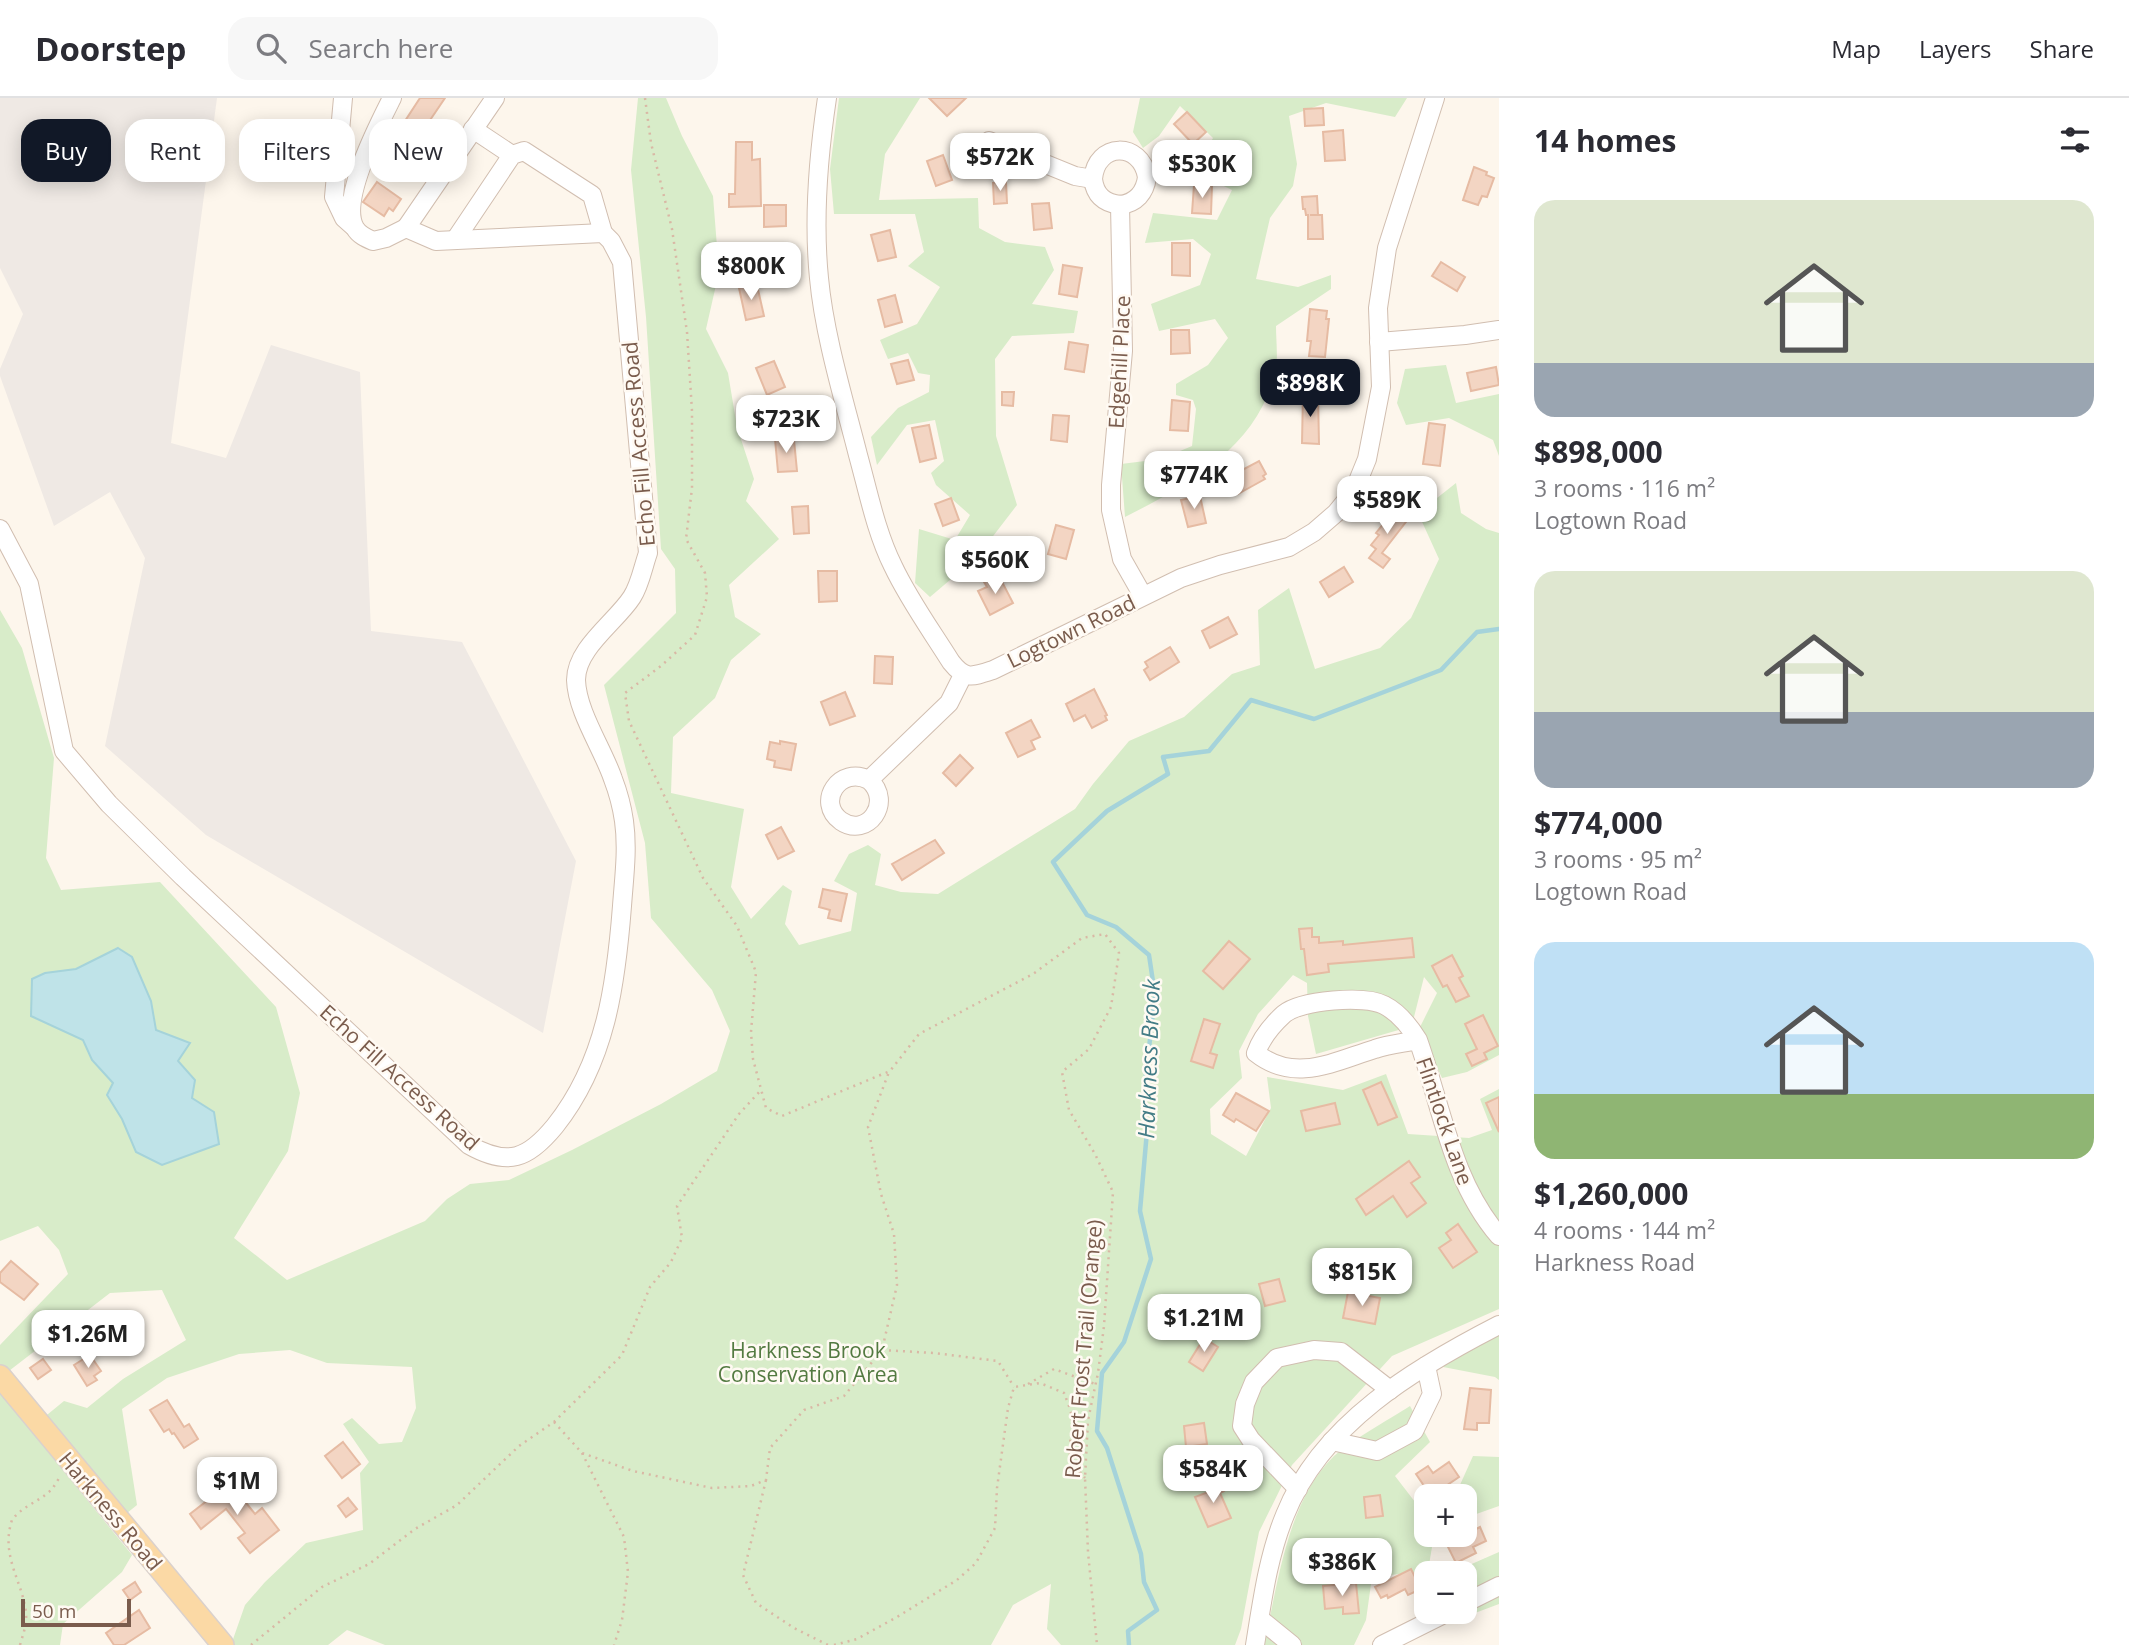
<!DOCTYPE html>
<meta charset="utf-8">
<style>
:root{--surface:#fff;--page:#f7f7f7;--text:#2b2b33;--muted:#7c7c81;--line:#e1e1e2;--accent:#111827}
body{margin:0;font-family:"Open Sans",sans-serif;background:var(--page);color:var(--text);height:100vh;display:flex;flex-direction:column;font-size:26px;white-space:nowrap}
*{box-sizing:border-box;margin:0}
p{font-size:23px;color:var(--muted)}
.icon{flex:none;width:38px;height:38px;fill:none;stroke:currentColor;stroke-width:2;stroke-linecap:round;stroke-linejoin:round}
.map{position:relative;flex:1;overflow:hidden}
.sheet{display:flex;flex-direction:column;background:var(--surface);width:630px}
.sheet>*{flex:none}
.guide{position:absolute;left:21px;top:21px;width:665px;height:63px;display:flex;gap:14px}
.buttons{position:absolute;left:1414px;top:1386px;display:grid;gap:14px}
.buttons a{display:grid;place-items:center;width:63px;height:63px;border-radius:14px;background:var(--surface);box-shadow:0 4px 18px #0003;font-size:35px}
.scale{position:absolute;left:21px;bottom:18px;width:110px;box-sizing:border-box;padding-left:7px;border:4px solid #7a5c4d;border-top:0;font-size:19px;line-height:24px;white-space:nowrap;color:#7a5c4d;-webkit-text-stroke:5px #fffaf3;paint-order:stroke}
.price{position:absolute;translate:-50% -60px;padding:0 16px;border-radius:14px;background:#fff;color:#222;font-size:23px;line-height:46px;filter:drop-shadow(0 2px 4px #0008)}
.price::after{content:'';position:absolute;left:50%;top:42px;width:21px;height:16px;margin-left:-10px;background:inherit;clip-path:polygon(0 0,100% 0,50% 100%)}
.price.on{background:var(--accent);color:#fff}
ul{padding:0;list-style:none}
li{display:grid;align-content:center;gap:14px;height:371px;padding:0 35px}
li span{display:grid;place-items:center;height:217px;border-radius:21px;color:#555}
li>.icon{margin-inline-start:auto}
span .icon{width:126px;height:126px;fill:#fffc;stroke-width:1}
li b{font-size:30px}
h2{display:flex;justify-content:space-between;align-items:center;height:84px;padding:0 35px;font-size:30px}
.tag{padding:0 24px;border-radius:21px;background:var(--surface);box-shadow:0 4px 18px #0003;font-size:24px;line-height:63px}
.tag.on{background:var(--accent);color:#fff}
header{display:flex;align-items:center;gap:42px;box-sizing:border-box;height:98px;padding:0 35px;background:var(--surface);border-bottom:2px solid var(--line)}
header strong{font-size:33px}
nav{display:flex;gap:38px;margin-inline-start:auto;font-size:24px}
.search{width:490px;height:63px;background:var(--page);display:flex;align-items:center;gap:18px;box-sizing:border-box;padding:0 24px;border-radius:21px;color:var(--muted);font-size:26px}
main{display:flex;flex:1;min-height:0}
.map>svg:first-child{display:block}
.industrial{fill:#efe9e4}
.green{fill:#d8ecc9}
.water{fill:#bfe3e8;stroke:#a5d3da;stroke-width:2}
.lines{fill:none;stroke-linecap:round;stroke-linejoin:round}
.stream{stroke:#a5d3da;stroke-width:4.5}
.building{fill:#f3d5c3;stroke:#e6bba3;stroke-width:2}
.minor-casing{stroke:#d1beb0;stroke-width:20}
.major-casing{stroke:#dad1cd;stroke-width:24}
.path{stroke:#d9b8a5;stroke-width:2.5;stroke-dasharray:2 5;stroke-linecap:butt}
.minor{stroke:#fff;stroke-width:18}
.major{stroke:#fbd9a5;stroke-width:21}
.labels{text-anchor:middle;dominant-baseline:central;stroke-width:5;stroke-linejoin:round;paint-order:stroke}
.street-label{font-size:21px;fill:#7a5c4d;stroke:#fffaf3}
.park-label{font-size:21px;fill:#537a41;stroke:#fffaf3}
.water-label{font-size:23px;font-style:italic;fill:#437c86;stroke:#fffaf3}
</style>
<header>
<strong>Doorstep</strong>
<div class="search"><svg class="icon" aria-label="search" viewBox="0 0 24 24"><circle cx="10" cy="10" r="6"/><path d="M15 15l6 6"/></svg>Search here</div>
<nav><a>Map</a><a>Layers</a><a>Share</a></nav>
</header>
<main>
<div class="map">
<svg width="1499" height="1547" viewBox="0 0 1499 1547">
<rect width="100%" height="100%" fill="#fdf6ec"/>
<path class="industrial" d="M0 0H217L171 345 226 360 271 247 360 274 371 533 462 544 576 763 543 935 206 737 105 648 145 460 110 394 54 428 0 278V271L23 216 0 170Z"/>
<g class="green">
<path d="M638 0H666L682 38 713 98 719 174 706 231 728 275 737 329 754 381 746 403 779 441 729 487 735 519 761 536 731 562 715 600 673 639 671 695 744 711 731 789 751 821 783 787 792 793 785 826 799 847 851 833 857 795 834 783 849 756 868 747 881 756 875 787 901 794 938 796 1075 711 1093 686 1129 643 1184 619 1232 576 1260 567 1258 512 1289 490 1315 571 1380 550 1411 520 1439 461 1418 415 1456 385 1461 415 1486 431 1499 435V957L1467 974 1442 980 1419 931 1437 895 1424 879 1413 923 1402 931 1316 956 1308 918 1307 885 1293 877 1258 916 1239 953 1242 980 1210 1011 1211 1036 1246 1058 1271 1010 1267 979 1343 992 1386 976 1408 1036 1469 1040 1492 1032 1480 1001 1499 991V1211L1392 1258 1292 1367 1259 1434 1241 1531 1235 1547H1061L1047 1531 1051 1486 1013 1507 991 1547H385L347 1532 328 1547H231L245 1507 265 1484 306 1445 363 1432 360 1375 369 1364 343 1326 352 1320 379 1346 402 1344 416 1310 412 1269 327 1265 290 1252 239 1256 167 1280 122 1311 137 1407 122 1419 42 1321 64 1303 87 1310 123 1281 186 1242 162 1192 110 1195 5 1276 0 1269V1247L68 1176 59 1152 38 1128 0 1143V512L22 550 54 660 46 760 61 792 160 784 276 909 300 995 288 1053 234 1140 287 1182 425 1123 447 1101 470 1086 509 1082 572 1052 661 1006 717 973 730 933 712 892 651 820 645 745 604 587 676 515 675 471 661 451 646 219 631 72Z"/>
<path d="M839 0H920L885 56 879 102 978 100 979 130 1005 144 1045 149 1054 172 1032 206 1078 213 1074 235 1012 238 995 261 996 338 1017 407 977 459 930 499 915 485 919 431 955 442 970 417 936 387 931 375 944 363 935 322 907 327 877 367 871 339 898 310 929 294 930 277 918 275 908 255 888 261 880 242 917 226 940 189 908 168 924 154 915 116H834L830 71Z"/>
<path d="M1140 0H1407L1395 19 1326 5 1289 18 1297 66 1293 88 1270 120 1256 181 1298 189 1331 177V191L1276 228C1276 241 1278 258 1276 271 1259 348 1190 386 1125 419L1121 366 1161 361 1192 348 1196 311 1193 302 1176 297V286L1208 267 1228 240 1215 221 1159 233 1151 206 1200 187 1211 156 1193 141 1145 145 1153 115 1217 122 1232 92 1195 74 1213 40 1180 8 1159 38 1143 50 1133 34Z"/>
<path d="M1446 267 1456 305 1499 296V358L1493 342 1449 320 1406 327 1397 305 1405 271Z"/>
<path d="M1499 1233V1282L1495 1279 1438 1268Z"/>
<path d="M0 1295 132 1457 122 1474 63 1526 60 1547H0Z"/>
<path d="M1410 1308 1430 1344 1395 1378 1422 1413 1426 1412V1437H1434L1428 1473 1372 1479 1366 1522 1354 1547H1264C1278 1486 1287 1403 1334 1358 1352 1342 1388 1322 1410 1308Z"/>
<path d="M1473 1358 1499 1359V1408L1465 1420V1398H1455Z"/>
<path d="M1499 1454V1506L1451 1524 1436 1514H1465V1475H1451Z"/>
</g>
<path class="water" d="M118 850 132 859 151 903 156 932 190 945 178 963 195 982 192 1000 214 1014 219 1046 162 1067 136 1054 122 1021 107 997 113 985 92 962 83 942 31 918 32 881 45 875 76 871Z"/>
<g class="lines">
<path class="stream" d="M1129 1547 1128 1533 1157 1512 1144 1484 1141 1456 1107 1350 1097 1333 1102 1275 1124 1244 1151 1161 1140 1113 1147 1033 1143 1003 1155 897 1149 857 1116 829 1087 817 1053 764 1107 713 1168 676 1163 659 1209 653 1251 602 1314 621 1441 572 1477 534 1499 531"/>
</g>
<g class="building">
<path d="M420 0H445L420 37 403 26Z"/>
<path d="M929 0H966L947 18Z"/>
<path d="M1323 10 1324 27 1305 28 1304 11Z"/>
<path d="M1187 14 1206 34 1193 46 1174 26Z"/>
<path d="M1343 32 1345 62 1325 63 1323 34Z"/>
<path d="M736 44H752V62L760 61 761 108 729 109V96H735Z"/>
<path d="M943 57 952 82 936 88 927 63Z"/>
<path d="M1474 69 1487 74 1486 77 1494 80 1487 99 1482 98 1478 107 1463 102Z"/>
<path d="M377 84 401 101 393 113 389 110 384 118 363 104Z"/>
<path d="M1006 84 1007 105 994 106 993 85Z"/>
<path d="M1194 87 1212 88 1211 116 1192 115Z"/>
<path d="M1317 98 1318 117H1310H1322L1323 141H1308V117H1306L1305 111H1303L1302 99Z"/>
<path d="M1049 105 1052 130 1034 132 1032 106Z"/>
<path d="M764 107H786V128L764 129Z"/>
<path d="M890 132 896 159 878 163 871 137Z"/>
<path d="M1172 145H1190V178L1172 177Z"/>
<path d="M1441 164 1465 179 1457 193 1432 178Z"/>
<path d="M1063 167 1082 170 1077 199 1059 196Z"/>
<path d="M752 187H757L764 218 746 222 739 190Z"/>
<path d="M895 197 902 224 885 229 878 202Z"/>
<path d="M1310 211 1327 213 1326 221H1329L1325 259 1309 258 1311 243H1307Z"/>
<path d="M1171 232H1189L1190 255 1171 256Z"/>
<path d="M1069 244 1088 247 1084 274 1065 271Z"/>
<path d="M908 262 914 282 897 286 891 266Z"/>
<path d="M774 263 785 289 767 297 756 270Z"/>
<path d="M1496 269 1499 287 1471 293 1467 275Z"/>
<path d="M1002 294H1014L1013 308 1002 307Z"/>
<path d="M1303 295 1318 296 1319 346 1302 345Z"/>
<path d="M1172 302 1190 304 1188 333 1170 332Z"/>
<path d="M1053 317 1069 318 1067 344 1051 342Z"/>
<path d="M1429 325 1445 327 1440 368 1423 366Z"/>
<path d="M929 327 936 360 920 364 912 330Z"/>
<path d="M789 340V343L794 342 797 373 778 374 775 341Z"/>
<path d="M1259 363 1266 376 1263 378 1265 381 1238 396 1229 379Z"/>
<path d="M1200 398 1206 425 1188 429 1181 402Z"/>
<path d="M951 400 959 422 943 428 935 406Z"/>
<path d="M808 408 809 435 794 436 792 409Z"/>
<path d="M1396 410 1409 420 1382 455 1390 461 1383 470 1369 460 1376 451 1371 447 1379 437 1376 435Z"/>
<path d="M1056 427 1074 432 1066 461 1048 456Z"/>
<path d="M1344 469 1353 484 1329 499 1320 484Z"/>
<path d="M818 473H837V503L819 504Z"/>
<path d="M999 478 1013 505 990 517 978 493 987 489 984 484Z"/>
<path d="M1228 519 1237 536 1210 550 1202 533Z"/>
<path d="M1170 549 1179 564 1150 582 1144 572 1148 569 1145 564Z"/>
<path d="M875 558 893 559 892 586 874 585Z"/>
<path d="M1094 591 1107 617 1105 618 1107 622 1092 630 1085 617 1074 623 1066 606Z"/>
<path d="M845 594 855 618 830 627 821 604Z"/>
<path d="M1031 622 1040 639 1031 643 1035 651 1018 659 1006 635Z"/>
<path d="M780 643 796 646 791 672 774 669 775 663 767 661 770 644 780 646Z"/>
<path d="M960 657 973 670 956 688 943 675Z"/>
<path d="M781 729 794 753 778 761 766 737Z"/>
<path d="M935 742 944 755 902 782 892 766Z"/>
<path d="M823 791 847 796 841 823 828 820 830 812 819 809Z"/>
<path d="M1312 830V839H1319V845L1343 843V847L1412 840 1414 859 1328 866 1329 874 1307 877 1304 851H1301L1299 831Z"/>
<path d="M1229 843 1250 861 1223 891 1203 873Z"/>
<path d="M1452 857 1463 878 1459 880 1469 898 1456 904 1447 887 1443 889 1432 868Z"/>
<path d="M1483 917 1498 948 1484 955 1487 961 1472 968 1466 956 1477 951 1465 926Z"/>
<path d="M1204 921 1220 926 1210 955 1217 957 1213 970 1191 963Z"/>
<path d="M1381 984 1397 1019 1378 1027 1363 992Z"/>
<path d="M1236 995 1269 1013 1256 1033 1236 1021 1234 1024 1223 1017Z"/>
<path d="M1499 999V1034L1486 1005Z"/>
<path d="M1335 1005 1340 1026 1306 1033 1301 1013Z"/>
<path d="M1409 1063 1420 1079 1411 1085 1426 1105 1407 1119 1393 1098 1366 1117 1356 1101Z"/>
<path d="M1458 1126 1477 1154 1453 1170 1439 1150 1451 1142 1446 1135Z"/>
<path d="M11 1163 38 1186 24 1202 0 1184V1175Z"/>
<path d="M1279 1181 1285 1203 1265 1208 1259 1186Z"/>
<path d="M1348 1194 1380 1200 1375 1226 1343 1220Z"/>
<path d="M1204 1240 1218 1249 1203 1273 1189 1264Z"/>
<path d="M90 1257 101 1273 94 1278 97 1282 87 1288 74 1267Z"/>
<path d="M43 1261 51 1272 38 1281 30 1270Z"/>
<path d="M1470 1290 1491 1292 1489 1325H1477V1332L1464 1331Z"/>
<path d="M167 1302 184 1329 189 1326 198 1341 184 1350 174 1335 172 1336 169 1331 164 1334 150 1312Z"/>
<path d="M1204 1325 1207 1346 1186 1349 1184 1328Z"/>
<path d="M343 1344 360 1366 342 1380 325 1358Z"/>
<path d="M1449 1364 1459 1379 1431 1398 1416 1376 1428 1368 1433 1375Z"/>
<path d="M1220 1382 1224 1393 1220 1395 1231 1420 1208 1429 1195 1399 1211 1393 1208 1387Z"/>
<path d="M230 1385 255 1416 262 1410 279 1432 250 1455 238 1440 245 1435 226 1411 201 1431 190 1416Z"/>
<path d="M1380 1397 1383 1418 1366 1420 1364 1399Z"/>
<path d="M348 1400 357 1411 346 1419 338 1408Z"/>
<path d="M1480 1429 1486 1443 1473 1449 1476 1455 1456 1465 1442 1437H1465Z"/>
<path d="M1411 1471 1421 1491 1408 1497 1405 1491 1388 1500 1387 1497 1381 1500 1375 1489Z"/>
<path d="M135 1484 141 1494 130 1502 123 1492Z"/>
<path d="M1356 1485 1359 1515 1343 1516V1509L1325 1511 1323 1488Z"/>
<path d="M139 1512 150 1530 124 1547H114L106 1535Z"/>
</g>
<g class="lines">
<defs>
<g id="minor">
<path d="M343 0 334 99 344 120 353 128"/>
<path d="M392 0C379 26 339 102 355 130 359 137 366 140 373 143L386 140 406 130"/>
<path d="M827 0C818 60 813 120 819 180 824 236 844 302 858 357 868 393 876 434 893 468 909 502 931 532 951 564 965 582 972 579 993 572L1181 480 1220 467 1289 449 1314 434 1336 415 1354 393 1367 361 1381 289 1378 210 1387 150 1435 0"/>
<path d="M473 31 512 57"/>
<path d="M989 43 1075 78 1093 81"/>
<path d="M1120 107C1104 105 1095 97 1093 81 1096 44 1141 43 1147 79 1145 95 1136 105 1120 107L1123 253 1111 387V412L1122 461 1143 498"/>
<path d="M455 142 512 57 524 53 592 97 603 135"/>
<path d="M1379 244 1465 237 1499 232"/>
<path d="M0 431 29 486 64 653 109 706 183 779 469 1047C508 1069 528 1061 555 1028 606 964 616 886 622 808 624 780 628 751 624 723 622 709 618 694 613 681 603 651 577 614 576 582 576 550 616 524 632 499 640 487 643 469 648 455L622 164 611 143 603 135 436 143 406 130 495 0"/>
<path d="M869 682C840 667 815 704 841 723 867 741 894 704 869 682L949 605 963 577"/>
<path d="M1418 942C1404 945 1389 946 1375 951 1335 963 1295 986 1256 955 1261 941 1273 926 1284 916 1301 902 1365 897 1384 907 1398 914 1410 929 1418 942 1442 1009 1451 1082 1499 1138"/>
<path d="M1332 1343 1377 1353 1414 1333 1432 1296 1426 1268"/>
<path d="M1298 1391 1251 1342 1242 1328 1245 1306 1254 1284 1277 1260 1314 1252 1341 1254 1390 1292"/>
<path d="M1465 1505 1499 1488"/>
<path d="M1260 1521 1292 1547"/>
<path d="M1255 1547C1262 1504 1268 1458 1285 1417 1321 1326 1415 1270 1499 1227"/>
<path d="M1382 1547 1448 1514"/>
</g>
<path id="major" d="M0 1278 223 1547"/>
</defs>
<use href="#minor" class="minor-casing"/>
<use href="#major" class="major-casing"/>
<g class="path">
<path d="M645 0 651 45 672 131 687 234 692 313V390L686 441 705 475 707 499 695 537 661 568 625 595 629 623 703 780 737 828 756 874 751 934 753 961 766 1010 782 1018 890 973 919 936 1033 876 1082 840 1105 836 1119 855 1111 909 1089 951 1062 974 1069 1012 1095 1056 1113 1094 1104 1228 1098 1275 1088 1322 1085 1380 1088 1454 1097 1547"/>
<path d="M882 1252 934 1255 998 1263 1014 1289"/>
<path d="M1028 1286 1054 1271 1095 1286"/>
<path d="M554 1324 582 1355 633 1373 712 1390 751 1388 766 1382 770 1350 804 1312 844 1298 882 1252 897 1187 894 1136 881 1096 868 1029 889 974"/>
<path d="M582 1355 624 1439 628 1474 622 1522 614 1547"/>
<path d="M766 1382 743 1477 756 1505 794 1530 828 1547"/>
<path d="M20 1547C23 1536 27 1527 26 1515 23 1484 0 1458 12 1422 22 1408 39 1404 51 1392 54 1389 57 1383 60 1379"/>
<path d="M251 1547 322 1489 369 1466 415 1431 457 1407 519 1348 554 1324 622 1257 650 1189 671 1164 682 1140 677 1108 739 1016 761 992"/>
<path d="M834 1547 857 1541 897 1519 957 1482 976 1465 995 1430 997 1390 1008 1310 1014 1289 1040 1285 1064 1295C1067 1303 1072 1314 1072 1322 1072 1352 1061 1354 1085 1380"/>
</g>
<use href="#minor" class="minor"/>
<use href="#major" class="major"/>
</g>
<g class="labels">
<g class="street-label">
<text transform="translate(1119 264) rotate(-87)">Edgehill Place</text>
<text transform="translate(638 346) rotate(-95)">Echo Fill Access Road</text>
<text transform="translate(1071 533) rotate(-26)">Logtown Road</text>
<text transform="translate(400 979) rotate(42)">Echo Fill Access Road</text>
<text transform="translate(1445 1023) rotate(71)">Flintlock Lane</text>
<text transform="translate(1083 1251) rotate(-85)">Robert Frost Trail (Orange)</text>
<text transform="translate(111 1413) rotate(50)">Harkness Road</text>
</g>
<g class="park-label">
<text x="808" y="1252">Harkness Brook<tspan x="808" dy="24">Conservation Area</tspan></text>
</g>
<g class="water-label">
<text transform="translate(1148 961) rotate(-88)">Harkness Brook</text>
</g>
</g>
</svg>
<div class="buttons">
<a>+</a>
<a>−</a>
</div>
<div class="scale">50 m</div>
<b class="price" style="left:1000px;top:95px">$572K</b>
<b class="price" style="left:1202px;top:102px">$530K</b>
<b class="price" style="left:751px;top:204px">$800K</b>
<b class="price on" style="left:1310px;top:321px">$898K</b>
<b class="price" style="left:786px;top:357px">$723K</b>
<b class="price" style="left:1194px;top:413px">$774K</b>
<b class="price" style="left:1387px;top:438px">$589K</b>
<b class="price" style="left:995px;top:498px">$560K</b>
<b class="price" style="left:1362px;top:1210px">$815K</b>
<b class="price" style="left:1204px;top:1256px">$1.21M</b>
<b class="price" style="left:88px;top:1272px">$1.26M</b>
<b class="price" style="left:1213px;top:1407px">$584K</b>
<b class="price" style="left:237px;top:1419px">$1M</b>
<b class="price" style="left:1342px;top:1500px">$386K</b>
<div class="guide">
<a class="tag on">Buy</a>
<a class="tag">Rent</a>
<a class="tag">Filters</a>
<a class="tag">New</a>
</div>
</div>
<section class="sheet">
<h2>14 homes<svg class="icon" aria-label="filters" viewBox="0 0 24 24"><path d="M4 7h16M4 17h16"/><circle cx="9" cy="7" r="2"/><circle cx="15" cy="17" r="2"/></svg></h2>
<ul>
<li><span style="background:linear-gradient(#dfe7d0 75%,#9aa5b1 0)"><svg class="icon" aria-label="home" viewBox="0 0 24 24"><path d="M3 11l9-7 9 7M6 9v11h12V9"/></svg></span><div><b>$898,000</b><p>3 rooms · 116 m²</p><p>Logtown Road</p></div></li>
<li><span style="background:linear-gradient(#dfe7d0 65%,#9aa5b1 0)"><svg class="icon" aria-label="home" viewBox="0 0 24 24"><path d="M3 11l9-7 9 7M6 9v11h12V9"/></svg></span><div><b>$774,000</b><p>3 rooms · 95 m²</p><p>Logtown Road</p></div></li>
<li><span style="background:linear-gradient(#bfe0f5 70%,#8fb573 0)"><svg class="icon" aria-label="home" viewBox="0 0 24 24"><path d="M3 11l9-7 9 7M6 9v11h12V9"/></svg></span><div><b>$1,260,000</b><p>4 rooms · 144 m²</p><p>Harkness Road</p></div></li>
</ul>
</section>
</main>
